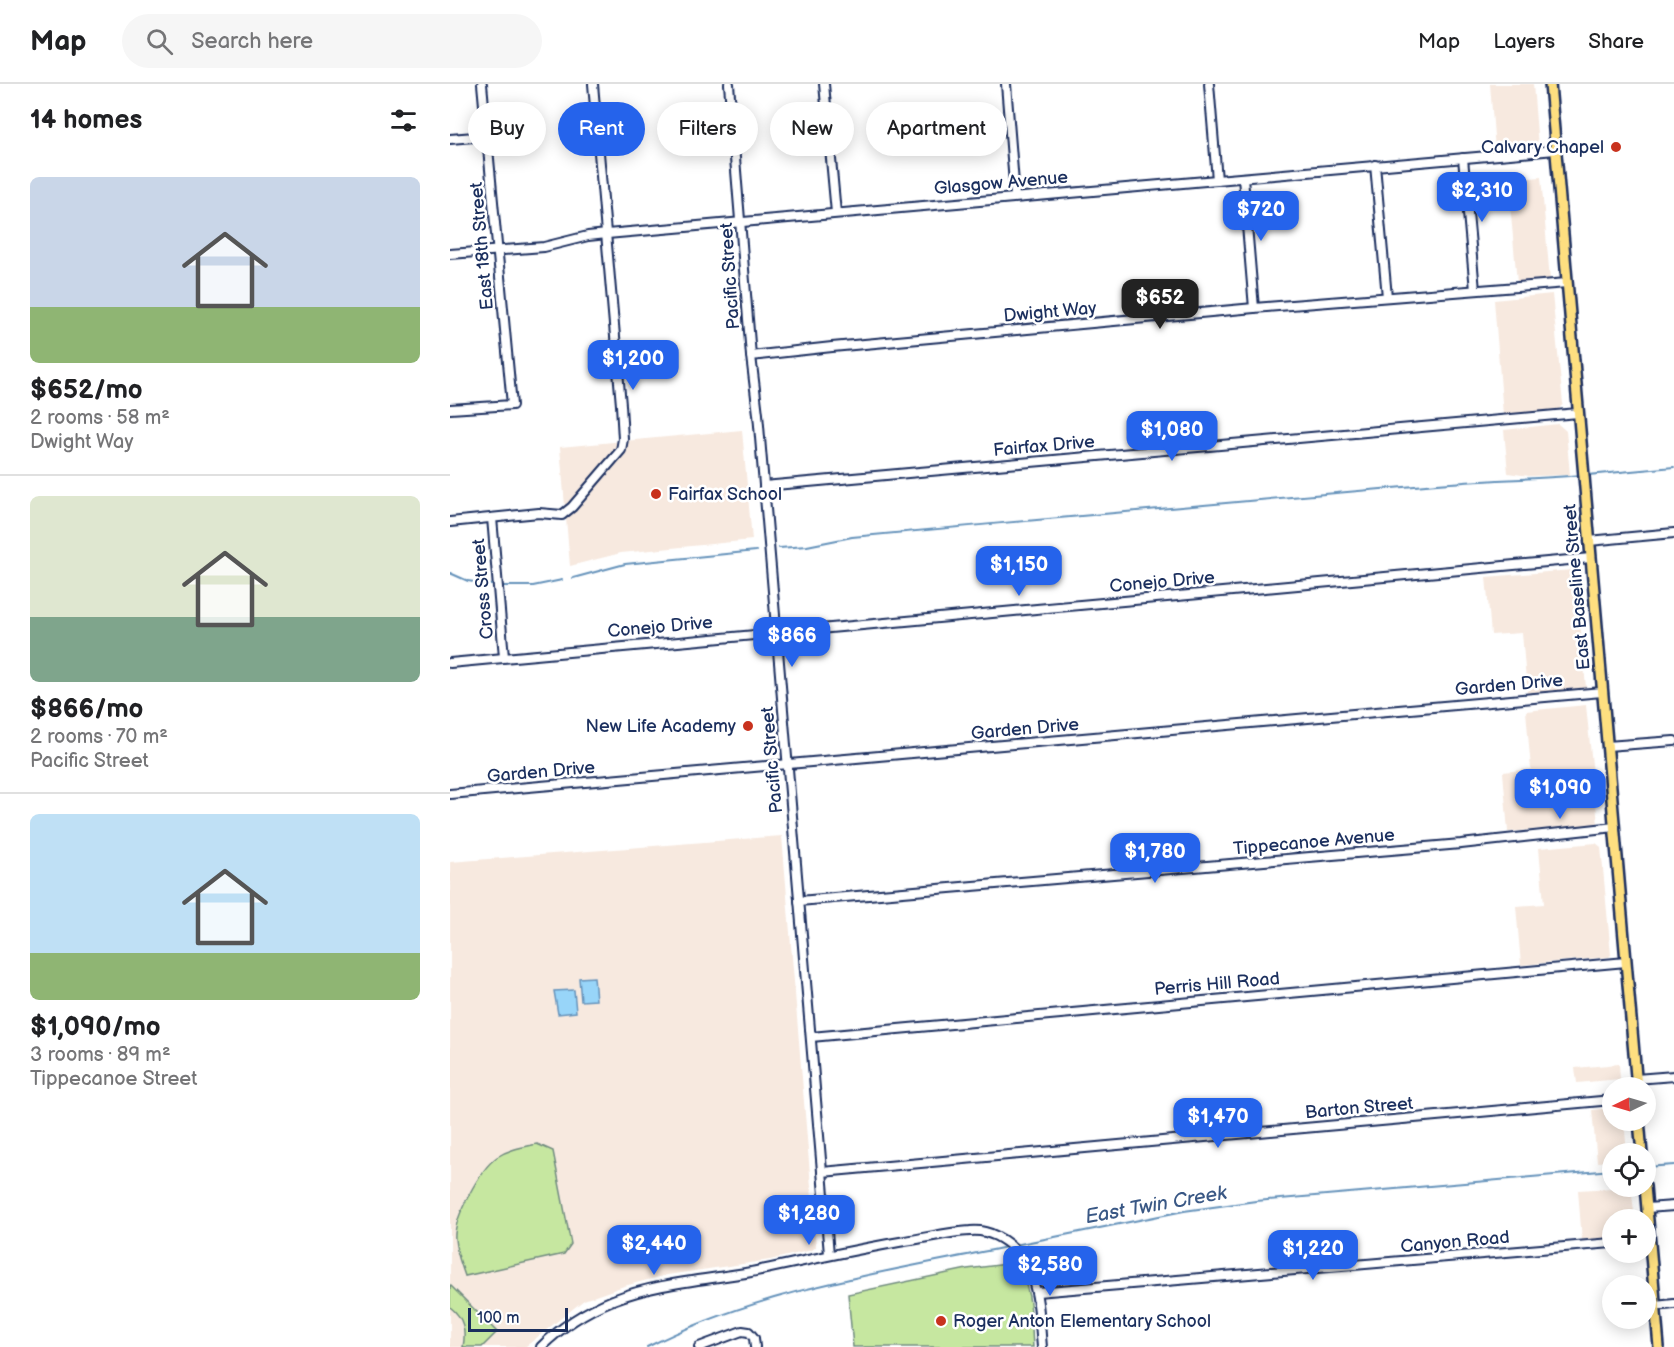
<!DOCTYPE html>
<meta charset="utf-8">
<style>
:root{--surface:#fff;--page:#f6f6f6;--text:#202124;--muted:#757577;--line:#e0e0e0;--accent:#2563eb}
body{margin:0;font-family:"Balsamiq Sans",sans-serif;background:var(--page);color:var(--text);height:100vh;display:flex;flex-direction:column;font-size:22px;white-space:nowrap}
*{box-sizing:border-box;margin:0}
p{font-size:20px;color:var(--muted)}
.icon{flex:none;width:33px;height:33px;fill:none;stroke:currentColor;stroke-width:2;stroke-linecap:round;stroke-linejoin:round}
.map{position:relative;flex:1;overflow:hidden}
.details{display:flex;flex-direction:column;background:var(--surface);width:450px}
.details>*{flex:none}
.guide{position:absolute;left:18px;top:18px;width:570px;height:54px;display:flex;gap:12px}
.needle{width:39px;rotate:265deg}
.buttons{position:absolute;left:1152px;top:993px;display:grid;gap:12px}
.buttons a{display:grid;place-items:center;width:54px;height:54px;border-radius:50%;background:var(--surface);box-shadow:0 3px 15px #0003;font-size:30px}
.scale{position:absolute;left:18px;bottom:15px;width:100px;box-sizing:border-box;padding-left:6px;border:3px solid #1b2f5e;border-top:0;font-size:16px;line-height:21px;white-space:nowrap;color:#1b2f5e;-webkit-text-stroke:4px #fff;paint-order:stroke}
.price{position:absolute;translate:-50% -51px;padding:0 14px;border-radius:12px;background:var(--accent);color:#fff;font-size:20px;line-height:39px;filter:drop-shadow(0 2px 3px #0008)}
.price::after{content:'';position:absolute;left:50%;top:36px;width:18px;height:14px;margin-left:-9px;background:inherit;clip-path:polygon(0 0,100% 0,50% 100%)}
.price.on{background:#222;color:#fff}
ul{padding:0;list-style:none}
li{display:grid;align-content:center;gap:12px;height:318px;padding:0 30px}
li+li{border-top:2px solid var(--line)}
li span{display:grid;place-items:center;height:186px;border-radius:9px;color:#555}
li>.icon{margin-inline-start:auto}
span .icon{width:108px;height:108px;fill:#fffc;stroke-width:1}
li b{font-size:26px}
h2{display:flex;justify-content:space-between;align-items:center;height:72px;padding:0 30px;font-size:26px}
.chip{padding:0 21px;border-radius:27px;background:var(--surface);box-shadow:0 3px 15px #0003;font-size:21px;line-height:54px}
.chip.on{background:var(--accent);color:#fff}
header{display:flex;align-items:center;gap:36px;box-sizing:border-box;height:84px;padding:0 30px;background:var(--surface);border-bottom:2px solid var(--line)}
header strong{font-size:28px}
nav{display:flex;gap:33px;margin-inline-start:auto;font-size:21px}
.search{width:420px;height:54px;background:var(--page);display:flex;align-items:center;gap:15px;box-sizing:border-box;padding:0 21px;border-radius:33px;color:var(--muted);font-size:22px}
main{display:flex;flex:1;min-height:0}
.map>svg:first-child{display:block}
.built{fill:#f7e9df}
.green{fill:#c6e7a0;stroke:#708b7f;stroke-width:1.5}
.water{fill:#98d5f9;stroke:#6693bb;stroke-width:1.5}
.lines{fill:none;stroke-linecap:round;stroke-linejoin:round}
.stream{stroke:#6693bb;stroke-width:2}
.minor-casing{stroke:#1b2f5e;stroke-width:12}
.major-casing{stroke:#1b2f5e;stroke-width:14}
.minor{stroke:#fff;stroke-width:8}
.major{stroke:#fedf80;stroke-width:9}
.poi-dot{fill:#c8321e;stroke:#fff;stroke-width:2}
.labels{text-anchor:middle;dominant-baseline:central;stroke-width:5;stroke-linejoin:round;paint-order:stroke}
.poi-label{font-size:18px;fill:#1b2f5e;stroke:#fff;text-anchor:end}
.street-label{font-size:18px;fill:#1b2f5e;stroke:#fff}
.water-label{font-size:20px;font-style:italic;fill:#3a5885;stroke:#fff}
</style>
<header>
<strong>Map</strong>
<div class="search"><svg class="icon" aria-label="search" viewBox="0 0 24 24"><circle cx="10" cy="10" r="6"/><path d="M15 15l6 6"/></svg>Search here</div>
<nav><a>Map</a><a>Layers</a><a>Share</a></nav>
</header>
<main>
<section class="details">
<h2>14 homes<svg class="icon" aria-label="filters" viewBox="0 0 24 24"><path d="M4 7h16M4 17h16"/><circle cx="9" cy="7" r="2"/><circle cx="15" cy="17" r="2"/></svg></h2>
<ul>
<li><span style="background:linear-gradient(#c9d6e8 70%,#8fb573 0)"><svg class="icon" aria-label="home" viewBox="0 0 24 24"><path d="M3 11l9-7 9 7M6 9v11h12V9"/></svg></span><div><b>$652/mo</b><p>2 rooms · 58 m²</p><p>Dwight Way</p></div></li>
<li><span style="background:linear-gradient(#dfe7d0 65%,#7fa58c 0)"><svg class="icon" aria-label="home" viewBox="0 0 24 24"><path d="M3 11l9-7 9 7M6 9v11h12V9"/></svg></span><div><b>$866/mo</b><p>2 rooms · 70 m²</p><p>Pacific Street</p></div></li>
<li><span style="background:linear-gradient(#bfe0f5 75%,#8fb573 0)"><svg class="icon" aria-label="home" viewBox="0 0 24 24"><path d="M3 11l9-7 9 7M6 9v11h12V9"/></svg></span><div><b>$1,090/mo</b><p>3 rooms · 89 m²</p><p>Tippecanoe Street</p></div></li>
</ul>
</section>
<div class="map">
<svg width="1224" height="1263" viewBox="0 0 1224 1263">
<rect width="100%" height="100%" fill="#fff"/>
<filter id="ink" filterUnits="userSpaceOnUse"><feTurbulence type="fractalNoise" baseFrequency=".0167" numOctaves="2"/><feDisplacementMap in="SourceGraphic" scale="12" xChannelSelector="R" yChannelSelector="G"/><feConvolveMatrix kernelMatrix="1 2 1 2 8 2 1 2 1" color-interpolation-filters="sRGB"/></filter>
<g filter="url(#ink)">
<g class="built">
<path d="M1040 0H1083L1088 63 1045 66Z"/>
<path d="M1091 93 1100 196 1067 199 1058 96Z"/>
<path d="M1102 210 1113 320 1108 326 1053 331 1044 216Z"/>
<path d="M1108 340 1116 347 1120 391 1079 392 1058 389 1054 346Z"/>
<path d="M292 346 302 456 171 469 120 482 110 363Z"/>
<path d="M1122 486 1126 489 1136 604 1077 609 1072 549 1041 551 1036 493Z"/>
<path d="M1136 621 1148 740 1058 748 1053 688 1081 685 1076 627Z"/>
<path d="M332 752 366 1163 362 1166 320 1176 217 1191 174 1202 134 1216 75 1263H0V778Z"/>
<path d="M1146 759 1151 763 1161 871 1159 873 1071 881 1066 822 1094 820 1089 764Z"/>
<path d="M1169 980 1170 995 1127 999 1125 984Z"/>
<path d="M1162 1024V1036L1174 1037 1177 1069 1162 1070V1077L1147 1078 1142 1026Z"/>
<path d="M1181 1103 1185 1135 1162 1136V1155L1132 1157 1128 1106Z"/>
</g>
<g class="green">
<path d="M87 1060 103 1067 121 1160 114 1170 15 1192C11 1180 6 1168 5 1155 3 1135 30 1085 47 1073 59 1065 73 1063 87 1060Z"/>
<path d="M565 1179C583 1203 581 1234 583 1263H403L398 1210 517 1185Z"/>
<path d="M0 1201 47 1248 32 1263H13C16 1247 14 1234 0 1223Z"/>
</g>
<g class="water">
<path d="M144 893 146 916 131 917 129 894Z"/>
<path d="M124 906 126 928 108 930 104 907Z"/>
</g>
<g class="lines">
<g class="stream">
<path d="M1138 391 1224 383"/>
<path d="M329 464 357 462 402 453C597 435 792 416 987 400 1036 396 1084 395 1132 391"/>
<path d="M0 489 18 497 42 501"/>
<path d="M123 494 175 480 306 467"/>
<path d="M50 502H83L112 496"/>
<path d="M1196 1083 1224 1081"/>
<path d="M565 1161 734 1127 806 1117 1162 1086"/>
<path d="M197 1263C309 1206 435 1188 557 1163"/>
</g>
<defs>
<g id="minor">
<path d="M279 0 301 272 308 330 379 1170"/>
<path d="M374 0 386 129"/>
<path d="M556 0 565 112"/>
<path d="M759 0 767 96"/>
<path d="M0 55 37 52"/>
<path d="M1013 74 1025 206"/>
<path d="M925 81 937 213"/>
<path d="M793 94 804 224"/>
<path d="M0 170 94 163 138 152 157 150 1105 66"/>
<path d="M301 272 382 263 804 224 1117 199"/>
<path d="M0 325 62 321 32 0"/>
<path d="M314 402 1128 329"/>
<path d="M42 434 54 573"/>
<path d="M0 438 89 429 112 431 122 423 171 366 173 355 171 321 143 0"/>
<path d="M1139 457 1224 449"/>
<path d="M0 579 1141 474"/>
<path d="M1157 662 1224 657"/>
<path d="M0 710 1152 608"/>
<path d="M349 817 1011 760 1165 743"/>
<path d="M361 953 1176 878"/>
<path d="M1186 995 1224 992"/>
<path d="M372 1088 1162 1016"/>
<path d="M1197 1124 1224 1122"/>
<path d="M587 1208 1162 1159"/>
<path d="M1205 1222 1224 1220"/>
<path d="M91 1263C111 1243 136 1227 163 1216 206 1199 255 1196 301 1188 354 1177 407 1165 461 1156 480 1153 500 1148 520 1147 528 1146 538 1148 546 1152 590 1174 588 1221 592 1263"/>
<path d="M249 1263 292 1247 299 1248 304 1254 305 1263"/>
</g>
<g id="major">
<path d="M1100 0 1187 1004"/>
<path d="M1189 1036 1192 1070"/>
<path d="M1195 1102 1209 1263"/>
</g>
</defs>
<use href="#minor" class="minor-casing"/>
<use href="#major" class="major-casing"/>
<use href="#minor" class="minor"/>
<use href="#major" class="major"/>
</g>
</g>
<g class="poi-dot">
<circle cx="1166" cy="63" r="6"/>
<circle cx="206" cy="410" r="6"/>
<circle cx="298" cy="642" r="6"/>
<circle cx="491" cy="1237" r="6"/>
</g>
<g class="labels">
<g class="poi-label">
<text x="1154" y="63">Calvary Chapel</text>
<text x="218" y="410" text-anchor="start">Fairfax School</text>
<text x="286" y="642">New Life Academy</text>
<text x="503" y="1237" text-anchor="start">Roger Anton Elementary School</text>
</g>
<g class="street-label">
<text transform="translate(551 99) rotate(-5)">Glasgow Avenue</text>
<text transform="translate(32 162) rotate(-95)">East 18th Street</text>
<text transform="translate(280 192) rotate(-94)">Pacific Street</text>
<text transform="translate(600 228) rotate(-5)">Dwight Way</text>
<text transform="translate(594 362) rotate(-5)">Fairfax Drive</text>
<text transform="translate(712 498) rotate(-5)">Conejo Drive</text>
<text transform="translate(1127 503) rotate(-95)">East Baseline Street</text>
<text transform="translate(33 505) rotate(-95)">Cross Street</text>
<text transform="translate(210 543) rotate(-5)">Conejo Drive</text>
<text transform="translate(1059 601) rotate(-5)">Garden Drive</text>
<text transform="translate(575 645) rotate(-5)">Garden Drive</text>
<text transform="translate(322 676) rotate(-95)">Pacific Street</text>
<text transform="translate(91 688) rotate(-5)">Garden Drive</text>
<text transform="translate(864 758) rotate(-5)">Tippecanoe Avenue</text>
<text transform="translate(767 900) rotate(-5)">Perris Hill Road</text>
<text transform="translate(909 1024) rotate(-5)">Barton Street</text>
<text transform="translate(1005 1158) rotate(-5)">Canyon Road</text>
</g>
<g class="water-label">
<text transform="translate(706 1121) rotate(-10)">East Twin Creek</text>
</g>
</g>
</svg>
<div class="buttons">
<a><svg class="needle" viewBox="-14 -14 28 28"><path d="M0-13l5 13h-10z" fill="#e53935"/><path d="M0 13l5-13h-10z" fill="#757577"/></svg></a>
<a><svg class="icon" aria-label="locate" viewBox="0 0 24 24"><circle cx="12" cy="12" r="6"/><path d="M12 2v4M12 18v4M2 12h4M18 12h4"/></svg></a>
<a>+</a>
<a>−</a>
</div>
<div class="scale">100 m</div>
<b class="price" style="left:1032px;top:139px">$2,310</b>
<b class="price" style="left:811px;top:158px">$720</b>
<b class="price on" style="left:710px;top:246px">$652</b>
<b class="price" style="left:183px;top:307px">$1,200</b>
<b class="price" style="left:722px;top:378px">$1,080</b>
<b class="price" style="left:569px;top:513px">$1,150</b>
<b class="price" style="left:342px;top:584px">$866</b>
<b class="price" style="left:1110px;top:736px">$1,090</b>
<b class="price" style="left:705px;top:800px">$1,780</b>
<b class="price" style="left:768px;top:1065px">$1,470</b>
<b class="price" style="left:359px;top:1162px">$1,280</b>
<b class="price" style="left:204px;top:1192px">$2,440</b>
<b class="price" style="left:863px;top:1197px">$1,220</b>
<b class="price" style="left:600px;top:1213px">$2,580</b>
<div class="guide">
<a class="chip">Buy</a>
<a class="chip on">Rent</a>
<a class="chip">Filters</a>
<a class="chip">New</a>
<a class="chip">Apartment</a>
</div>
</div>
</main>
